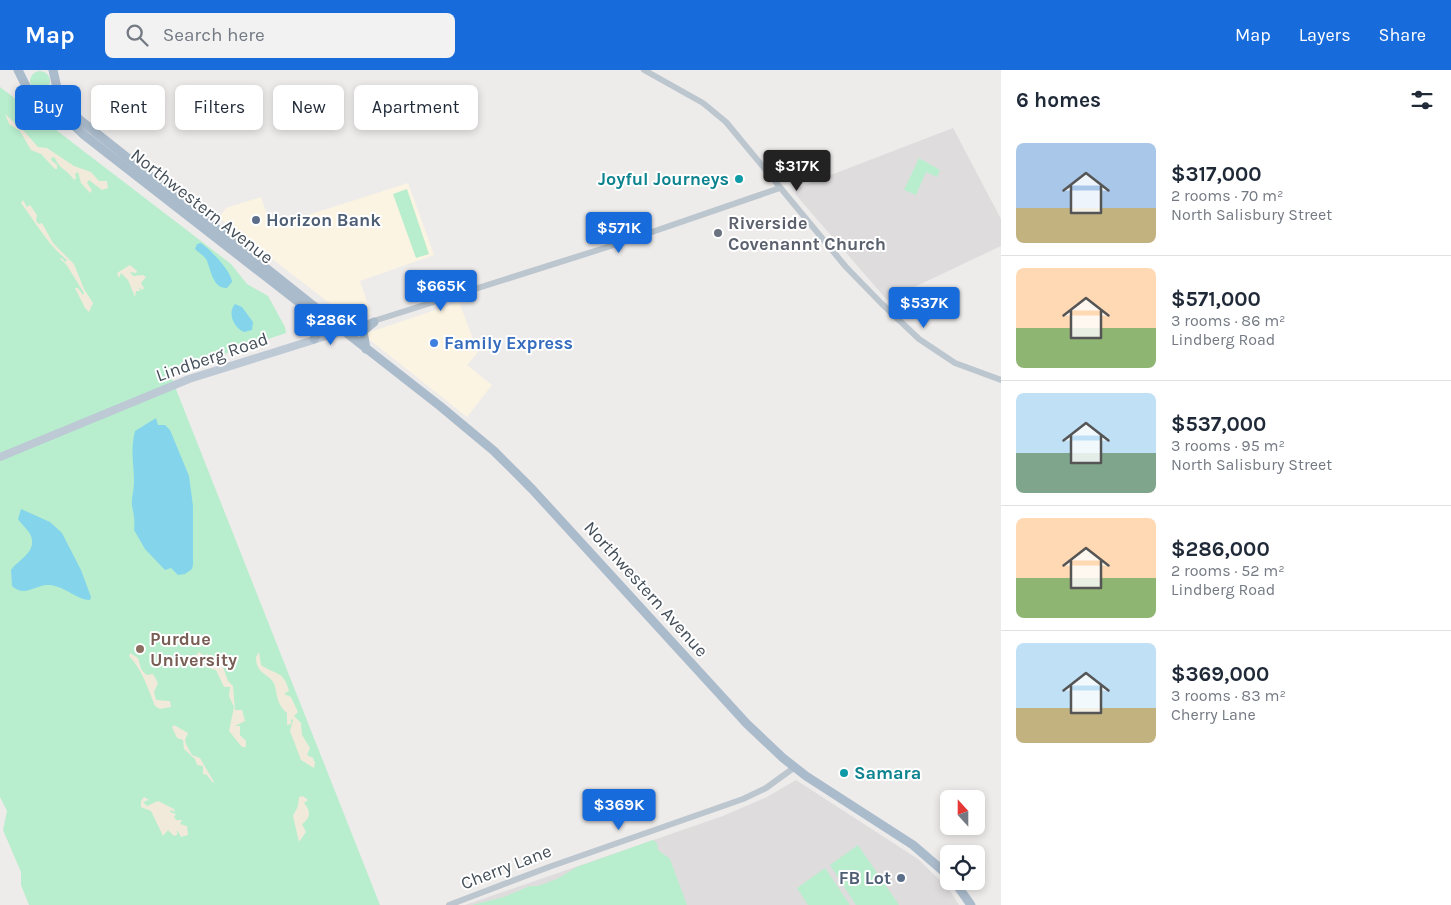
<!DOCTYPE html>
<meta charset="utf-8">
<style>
:root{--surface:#fff;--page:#f2f2f3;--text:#1f2937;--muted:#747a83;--line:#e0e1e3;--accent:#186bdb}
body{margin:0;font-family:Karla,sans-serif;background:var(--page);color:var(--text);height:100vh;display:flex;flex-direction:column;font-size:19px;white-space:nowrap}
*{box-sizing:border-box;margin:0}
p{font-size:16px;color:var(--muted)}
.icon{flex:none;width:28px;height:28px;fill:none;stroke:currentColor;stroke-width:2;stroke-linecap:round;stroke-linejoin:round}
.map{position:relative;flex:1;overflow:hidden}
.panel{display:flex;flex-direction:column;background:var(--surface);width:450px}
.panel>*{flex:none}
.top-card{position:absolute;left:15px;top:15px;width:475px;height:45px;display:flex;gap:10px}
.needle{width:32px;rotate:339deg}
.controls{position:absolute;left:940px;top:720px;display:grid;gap:10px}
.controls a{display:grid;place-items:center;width:45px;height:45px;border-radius:8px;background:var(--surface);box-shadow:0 2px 8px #0003;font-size:25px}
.price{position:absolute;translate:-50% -42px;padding:0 11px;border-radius:5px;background:var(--accent);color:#fff;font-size:16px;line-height:32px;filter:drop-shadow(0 1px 2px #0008)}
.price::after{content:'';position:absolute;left:50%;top:30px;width:15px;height:11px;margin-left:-8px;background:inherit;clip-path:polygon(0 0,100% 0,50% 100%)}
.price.active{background:#222;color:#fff}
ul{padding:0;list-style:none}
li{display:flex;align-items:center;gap:15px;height:125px;padding:0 15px}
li+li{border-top:1px solid var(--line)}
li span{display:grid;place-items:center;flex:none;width:140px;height:100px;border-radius:8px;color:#555}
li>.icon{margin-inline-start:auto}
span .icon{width:60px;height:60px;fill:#fffc;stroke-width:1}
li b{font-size:21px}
h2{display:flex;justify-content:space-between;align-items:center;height:60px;padding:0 15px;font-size:21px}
.tag{padding:0 18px;border-radius:8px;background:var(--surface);box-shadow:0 2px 8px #0003;font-size:18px;line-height:45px}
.tag.active{background:var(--accent);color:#fff}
header{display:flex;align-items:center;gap:30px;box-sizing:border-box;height:70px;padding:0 25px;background:var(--accent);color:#fff}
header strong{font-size:24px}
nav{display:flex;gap:28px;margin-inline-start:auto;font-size:18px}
.search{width:350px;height:45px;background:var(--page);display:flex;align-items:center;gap:12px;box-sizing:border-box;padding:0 18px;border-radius:8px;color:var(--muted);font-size:19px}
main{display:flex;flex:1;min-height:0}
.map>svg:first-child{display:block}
.commercial{fill:#fbf4e2}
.education{fill:#dfdcdd}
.green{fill:#b8eecd}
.sand{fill:#f1eadb}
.water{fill:#84d5eb}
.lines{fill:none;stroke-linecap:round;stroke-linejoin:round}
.tertiary{stroke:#bcc6ce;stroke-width:6}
.secondary{stroke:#bdc9d5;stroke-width:8}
.primary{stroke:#aabbcb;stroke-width:9}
.culture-dot{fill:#0f9aa8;stroke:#fff;stroke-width:2}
.service-dot{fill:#5c6f8a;stroke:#fff;stroke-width:2}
.worship-dot{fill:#6b7280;stroke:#fff;stroke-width:2}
.shop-dot{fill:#3f7fe0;stroke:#fff;stroke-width:2}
.education-dot{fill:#8d6e63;stroke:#fff;stroke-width:2}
.labels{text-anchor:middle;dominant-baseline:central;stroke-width:4;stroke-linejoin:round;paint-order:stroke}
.culture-label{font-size:18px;font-weight:bold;fill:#0d838f;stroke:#fff;text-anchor:end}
.street-label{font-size:18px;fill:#444f59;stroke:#fff}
.service-label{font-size:18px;font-weight:bold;fill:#4e5e75;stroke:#fff;text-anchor:start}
.worship-label{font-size:18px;font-weight:bold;fill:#5b616d;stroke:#fff;text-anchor:start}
.shop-label{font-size:18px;font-weight:bold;fill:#366cbe;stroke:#fff;text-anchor:start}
.education-label{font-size:18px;font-weight:bold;fill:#785e54;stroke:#fff;text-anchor:start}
</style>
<header>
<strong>Map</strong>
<div class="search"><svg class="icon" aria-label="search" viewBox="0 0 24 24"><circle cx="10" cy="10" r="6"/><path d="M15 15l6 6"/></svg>Search here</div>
<nav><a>Map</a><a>Layers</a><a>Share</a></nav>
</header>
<main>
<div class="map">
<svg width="1001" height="835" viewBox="0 0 1001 835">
<rect width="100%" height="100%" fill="#eeebeb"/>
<g class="commercial">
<path d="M408 113 434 185 360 211 371 244 350 249 219 148 226 138 261 127 271 157Z"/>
<path d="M459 232 478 282 467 295 492 315 467 347 370 270 367 263Z"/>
</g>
<g class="education">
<path d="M953 58 1001 149V176L887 230 796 125 795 121 797 118Z"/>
<path d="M796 710 918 789 949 819 959 835H465L723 746 767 727Z"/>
</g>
<g class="green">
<circle cx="40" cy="11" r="10"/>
<path d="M0 17 231 194 247 214 268 226 285 257 286 263 180 299 170 304 380 835H29L21 815V802L3 760 7 741 0 727Z"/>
<path d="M919 88 940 100 937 107 926 102 916 125 904 120Z"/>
<path d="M407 119 429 184 416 188 393 124Z"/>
<path d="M653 770 657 773 658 780 670 789 687 835H472L504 827 530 816H538L557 809 577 797Z"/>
<path d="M858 775 899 835H856L830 795Z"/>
<path d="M825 798 850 835H808L797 818Z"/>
</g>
<g class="sand">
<path d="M5 44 24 61 38 77 47 78 74 96 91 102 99 111H107L108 118 102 120 89 110 87 113 92 120 90 123 81 113 78 102 75 104 76 108 74 110C68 100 59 99 55 88L52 87 51 90 57 95V99H55L41 84 31 80 20 61 9 54Z"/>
<path d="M23 130 27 137 30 135 37 145 36 151 39 154 42 153 53 173 74 194 84 219 93 233 89 242 85 238 75 218H78L83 225 84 223 66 194 60 189 62 188 65 192 67 190C47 174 37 154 21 133Z"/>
<path d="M130 195 137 201 136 203 130 202 133 206 143 205 146 207 141 213 144 218 142 220 139 217 140 221H136L135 227 128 210 121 203 119 208 117 203Z"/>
<path d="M199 582 203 585 204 595H207V583L212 590 213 597 215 592 220 596 222 594 228 611 233 616 235 640H242L245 651 235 656H240V665L246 671V677H242L229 661 234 637 229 626 230 617H224L216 600 199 595 196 585Z"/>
<path d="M259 582 261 595C276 605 284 601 289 621L284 624 291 627 298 642 294 646 301 653 302 665 310 678 307 685 313 688 315 693 314 698 301 690 290 661 293 650 291 649V654L287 655V643C278 636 277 626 275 616 271 603 256 606 256 587Z"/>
<path d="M130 583 138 588C141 596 139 599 147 605L153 604 158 613 154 622 156 630 170 631 171 637 160 639 155 636C148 619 142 599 129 586Z"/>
<path d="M174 655 188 663 185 670 186 674 192 685 200 688 214 712 213 713 207 705 203 704V696L197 695 195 689 184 679 183 670 177 668 172 657Z"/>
<path d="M303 726 308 730 304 733C311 741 311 748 302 754L306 762 299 772 293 746 298 736 299 727Z"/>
<path d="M144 727 149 730 143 732 147 736 158 731 174 739 175 742 171 740 170 742 176 744 174 747 176 750H182L180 754 187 756 188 765 181 767 177 760V765L174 766 168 760 163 766 151 741 141 737V731Z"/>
</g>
<g class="water">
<path d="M201 173C210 179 232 202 232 212L227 218C213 219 211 200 207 191 205 186 199 183 195 179L197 174Z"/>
<path d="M235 234 242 237 253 252 252 260 244 262C234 258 227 243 235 234Z"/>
<path d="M156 348 158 355H165L170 360 189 406 193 436V495L192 499 185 504 178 505 171 498 165 500 145 479 134 460C135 451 134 445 132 436 131 429 134 420 134 412 134 394 130 381 135 361Z"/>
<path d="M21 439 50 452 62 463 81 500 91 527 90 530C77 530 65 516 49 515 36 514 25 528 12 516L11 500C18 490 37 482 31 466 28 459 22 455 18 449Z"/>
</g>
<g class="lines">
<g class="tertiary">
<path d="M644 0 703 33 726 52 846 197 881 233 919 269 955 293 1001 310"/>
<path d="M342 261 617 174 780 118"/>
<path d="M449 835 549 797 743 729 766 718 795 697"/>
</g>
<path class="secondary" d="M0 387 189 309 342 261"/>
<g class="primary">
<path d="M18 0 29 22 53 36 84 65 301 234 330 250 440 336 494 381 532 419 747 654 783 688 806 706 913 775 949 806"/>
<path d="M57 18 64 36 80 50 320 241"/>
<path d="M38 28 49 26 57 18 53 0"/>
<path d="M303 238 321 256 314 269"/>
<path d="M366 279 363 261 374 252"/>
<path d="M954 811 971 835"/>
</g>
</g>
<g class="culture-dot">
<circle cx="739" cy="109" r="5"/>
<circle cx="844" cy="703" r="5"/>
</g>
<g class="service-dot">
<circle cx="256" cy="150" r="5"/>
<circle cx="901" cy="808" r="5"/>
</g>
<circle class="worship-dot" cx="718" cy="163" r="5"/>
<circle class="shop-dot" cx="434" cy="273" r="5"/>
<circle class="education-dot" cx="140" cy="579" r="5"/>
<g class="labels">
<g class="culture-label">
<text x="729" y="109">Joyful Journeys</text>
<text x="854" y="703" text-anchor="start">Samara</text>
</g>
<g class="street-label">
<text transform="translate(202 136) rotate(38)">Northwestern Avenue</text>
<text transform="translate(212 287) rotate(-19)">Lindberg Road</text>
<text transform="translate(646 519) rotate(48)">Northwestern Avenue</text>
<text transform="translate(506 797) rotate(-21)">Cherry Lane</text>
</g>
<g class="service-label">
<text x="266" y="150">Horizon Bank</text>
<text x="891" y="808" text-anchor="end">FB Lot</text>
</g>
<g class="worship-label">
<text x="728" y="153">Riverside<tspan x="728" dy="21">Covenannt Church</tspan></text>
</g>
<g class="shop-label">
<text x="444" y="273">Family Express</text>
</g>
<g class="education-label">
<text x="150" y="569">Purdue<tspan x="150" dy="21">University</tspan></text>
</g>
</g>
</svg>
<div class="controls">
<a><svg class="needle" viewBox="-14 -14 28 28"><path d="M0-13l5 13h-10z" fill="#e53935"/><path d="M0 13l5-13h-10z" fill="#747a83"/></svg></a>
<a><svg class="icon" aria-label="locate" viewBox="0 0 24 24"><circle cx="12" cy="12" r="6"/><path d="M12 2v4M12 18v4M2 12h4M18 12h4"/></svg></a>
</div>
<b class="price active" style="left:797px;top:122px">$317K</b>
<b class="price" style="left:619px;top:184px">$571K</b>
<b class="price" style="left:441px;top:242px">$665K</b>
<b class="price" style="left:924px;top:259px">$537K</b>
<b class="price" style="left:331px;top:276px">$286K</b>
<b class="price" style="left:619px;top:761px">$369K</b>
<div class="top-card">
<a class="tag active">Buy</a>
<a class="tag">Rent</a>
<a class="tag">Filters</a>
<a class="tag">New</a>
<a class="tag">Apartment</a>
</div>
</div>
<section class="panel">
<h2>6 homes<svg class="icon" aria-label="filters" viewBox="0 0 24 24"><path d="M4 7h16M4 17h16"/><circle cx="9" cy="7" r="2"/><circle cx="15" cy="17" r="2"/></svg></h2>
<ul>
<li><span style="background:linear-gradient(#a9c7e8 65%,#c2b280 0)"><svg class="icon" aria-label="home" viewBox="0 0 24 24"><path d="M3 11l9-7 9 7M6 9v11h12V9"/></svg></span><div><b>$317,000</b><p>2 rooms · 70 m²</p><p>North Salisbury Street</p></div></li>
<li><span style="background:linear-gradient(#ffd9b3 60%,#8fb573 0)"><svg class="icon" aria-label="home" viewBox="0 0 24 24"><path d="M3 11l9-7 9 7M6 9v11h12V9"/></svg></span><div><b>$571,000</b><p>3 rooms · 86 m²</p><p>Lindberg Road</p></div></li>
<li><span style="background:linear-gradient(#bfe0f5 60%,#7fa58c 0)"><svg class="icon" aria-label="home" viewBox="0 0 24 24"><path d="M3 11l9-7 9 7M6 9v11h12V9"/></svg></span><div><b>$537,000</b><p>3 rooms · 95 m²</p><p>North Salisbury Street</p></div></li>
<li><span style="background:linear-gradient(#ffd9b3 60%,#8fb573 0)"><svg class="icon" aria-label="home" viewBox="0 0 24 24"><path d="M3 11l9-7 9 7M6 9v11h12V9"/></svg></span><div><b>$286,000</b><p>2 rooms · 52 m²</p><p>Lindberg Road</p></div></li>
<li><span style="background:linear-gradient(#bfe0f5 65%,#c2b280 0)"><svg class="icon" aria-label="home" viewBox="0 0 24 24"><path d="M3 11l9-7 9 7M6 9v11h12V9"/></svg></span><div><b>$369,000</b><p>3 rooms · 83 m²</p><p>Cherry Lane</p></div></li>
</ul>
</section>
</main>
